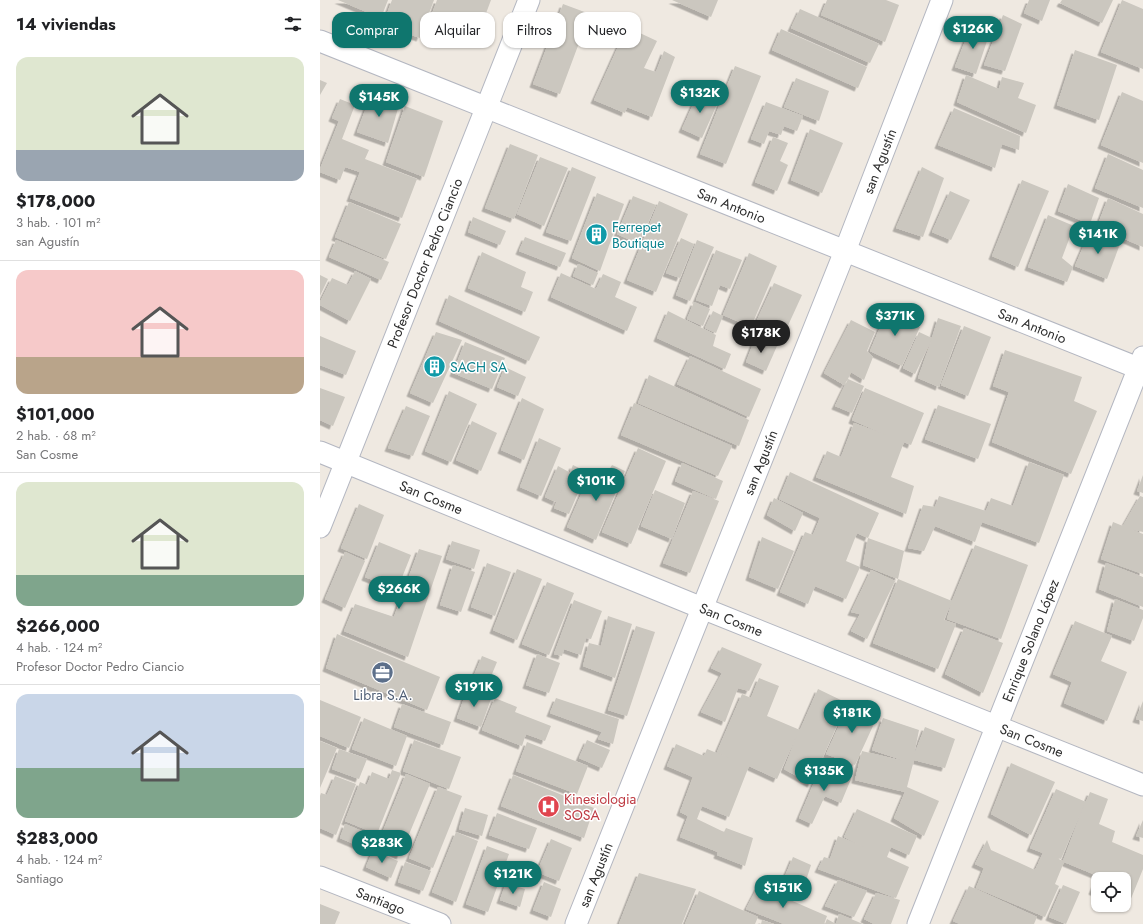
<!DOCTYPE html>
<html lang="es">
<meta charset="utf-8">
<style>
:root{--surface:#fff;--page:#f6f6f6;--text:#202124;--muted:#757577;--line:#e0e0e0;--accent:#0f766e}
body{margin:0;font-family:Jost,sans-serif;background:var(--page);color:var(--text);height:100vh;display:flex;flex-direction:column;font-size:15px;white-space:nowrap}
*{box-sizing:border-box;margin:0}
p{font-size:13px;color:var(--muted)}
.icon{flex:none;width:22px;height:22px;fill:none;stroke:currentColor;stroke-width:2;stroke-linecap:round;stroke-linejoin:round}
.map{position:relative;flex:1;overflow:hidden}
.sheet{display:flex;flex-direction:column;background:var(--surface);width:320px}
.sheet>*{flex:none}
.guide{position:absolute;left:12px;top:12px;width:380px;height:36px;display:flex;gap:8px}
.fabs{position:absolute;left:771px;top:872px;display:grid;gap:8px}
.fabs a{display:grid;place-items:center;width:40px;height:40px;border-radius:8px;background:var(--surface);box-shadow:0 1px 3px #0004;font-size:20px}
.price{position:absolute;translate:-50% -34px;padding:0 9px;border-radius:14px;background:var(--accent);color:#fff;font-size:13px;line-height:26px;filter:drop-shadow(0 1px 2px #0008)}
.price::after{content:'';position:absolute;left:50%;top:24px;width:12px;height:9px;margin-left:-6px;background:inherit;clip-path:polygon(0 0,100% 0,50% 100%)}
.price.active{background:#222;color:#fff}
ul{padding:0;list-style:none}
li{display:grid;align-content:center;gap:8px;height:212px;padding:0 16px}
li+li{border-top:1px solid var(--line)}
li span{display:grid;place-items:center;height:124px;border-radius:12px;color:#555}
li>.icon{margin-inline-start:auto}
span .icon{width:72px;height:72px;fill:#fffc;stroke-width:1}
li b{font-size:17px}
h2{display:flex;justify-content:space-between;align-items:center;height:48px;padding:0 16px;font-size:17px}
.chip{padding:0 14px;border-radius:12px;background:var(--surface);box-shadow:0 1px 3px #0004;font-size:14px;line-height:36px}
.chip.active{background:var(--accent);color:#fff}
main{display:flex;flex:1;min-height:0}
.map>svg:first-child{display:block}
.building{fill:#cbc7bf;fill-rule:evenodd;filter:url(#shadow)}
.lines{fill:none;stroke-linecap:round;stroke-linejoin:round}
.minor-casing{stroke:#b4b7c1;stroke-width:23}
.minor{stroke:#fff;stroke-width:21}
.labels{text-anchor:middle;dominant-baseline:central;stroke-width:3;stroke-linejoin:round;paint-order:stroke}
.street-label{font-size:14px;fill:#2e2e2e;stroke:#fff}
.culture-label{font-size:14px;fill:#0d838f;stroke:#fff;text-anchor:start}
.service-label{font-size:14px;fill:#4e5e75;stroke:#fff}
.health-label{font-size:14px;fill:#be3a42;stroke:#fff;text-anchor:start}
</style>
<main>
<section class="sheet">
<h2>14 viviendas<svg class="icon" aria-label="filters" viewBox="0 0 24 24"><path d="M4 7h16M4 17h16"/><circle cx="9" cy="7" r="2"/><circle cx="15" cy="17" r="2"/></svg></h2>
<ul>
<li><span style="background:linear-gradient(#dfe7d0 75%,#9aa5b1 0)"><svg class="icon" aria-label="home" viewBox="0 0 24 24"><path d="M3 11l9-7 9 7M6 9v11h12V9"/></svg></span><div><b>$178,000</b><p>3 hab. · 101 m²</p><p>san Agustín</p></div></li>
<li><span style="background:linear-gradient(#f6c9c9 70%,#b9a48a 0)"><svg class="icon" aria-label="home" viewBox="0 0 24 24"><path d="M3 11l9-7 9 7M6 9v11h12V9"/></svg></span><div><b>$101,000</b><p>2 hab. · 68 m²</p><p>San Cosme</p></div></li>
<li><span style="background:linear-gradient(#dfe7d0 75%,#7fa58c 0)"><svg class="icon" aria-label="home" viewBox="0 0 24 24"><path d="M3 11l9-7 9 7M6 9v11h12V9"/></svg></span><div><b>$266,000</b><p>4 hab. · 124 m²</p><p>Profesor Doctor Pedro Ciancio</p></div></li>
<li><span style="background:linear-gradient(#c9d6e8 60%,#7fa58c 0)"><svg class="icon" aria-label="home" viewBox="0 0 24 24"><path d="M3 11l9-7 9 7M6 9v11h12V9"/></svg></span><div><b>$283,000</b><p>4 hab. · 124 m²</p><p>Santiago</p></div></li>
</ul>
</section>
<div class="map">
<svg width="823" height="924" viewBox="0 0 823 924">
<defs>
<filter id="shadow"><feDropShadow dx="-3.5" dy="3.5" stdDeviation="0" flood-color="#0004"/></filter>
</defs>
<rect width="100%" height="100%" fill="#efe9e1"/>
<g class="building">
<path d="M18 0H68L61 18Z"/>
<path d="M72 0H114L100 38 63 25Z"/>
<path d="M117 0H171L159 32 112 14Z"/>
<path d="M352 0H398L391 17Z"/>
<path d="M507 0H566L579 5 565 42 501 15Z"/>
<path d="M709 0H730L722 21 704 13Z"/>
<path d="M742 0H793L782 23 740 3Z"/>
<path d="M802 0 823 9V69L781 52Z"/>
<path d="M243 4 297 24 292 38 265 27 240 94 213 84Z"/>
<path d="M480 9 559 44 550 63 471 28Z"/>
<path d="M683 15 702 24 685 71 664 65Z"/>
<path d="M651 26 670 32 656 74 635 67Z"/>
<path d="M307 27 337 41 324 68 336 72 344 51 355 57 332 117 307 107 305 113 274 100Z"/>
<path d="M461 29 547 67 538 88 452 50Z"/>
<path d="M755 50 797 65 779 120 737 105Z"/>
<path d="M415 66 441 76 406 164 380 154Z"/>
<path d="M646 75 679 89 682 77 704 83 698 98 716 105 706 133 637 102Z"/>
<path d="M476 78 509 91 499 121 464 107Z"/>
<path d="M0 80 7 83 0 95Z"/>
<path d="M379 91 399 100 382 138 362 129Z"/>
<path d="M52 92 79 105 68 143 37 132Z"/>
<path d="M802 92 823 101V163L781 145Z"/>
<path d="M20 99 35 105 22 139 49 150 45 159 97 179 82 218 30 198 40 172 25 167 20 180 0 172V169L19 121 12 118Z"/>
<path d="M446 102 483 116 477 131 464 126 461 135 449 131 444 144 431 139Z"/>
<path d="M85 106 123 121 104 177 66 162Z"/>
<path d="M634 108 700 136 699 150 682 144 675 168 618 145Z"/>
<path d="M490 129 523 143 502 193 471 180Z"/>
<path d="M453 137 468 143 460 161 468 165 457 191 435 182Z"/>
<path d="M190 144 218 155 194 219 165 208Z"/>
<path d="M788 154 823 170V208L775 188Z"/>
<path d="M220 157 248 168 224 226 197 214Z"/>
<path d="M252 167 276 177 251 241 226 232Z"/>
<path d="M602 167 624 178 603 237 576 228Z"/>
<path d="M702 180 729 191 698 267 672 256Z"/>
<path d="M748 184 779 198 770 224 738 211Z"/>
<path d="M630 191 650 200 631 240 612 232Z"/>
<path d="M277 193 304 204 280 271 252 258Z"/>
<path d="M313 196 336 205 319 244 297 234Z"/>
<path d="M788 198 823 214V247L777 227Z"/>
<path d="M339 201 368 214 336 292 307 280Z"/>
<path d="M29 202 81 224 66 259 15 237Z"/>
<path d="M728 215 754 226 742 258 753 267 747 282 708 267Z"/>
<path d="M153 217 186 231 180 245 148 232Z"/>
<path d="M770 231 800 244 787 279 755 266Z"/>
<path d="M205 237 246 253 240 267 199 251Z"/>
<path d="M361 238 374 244 360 278 346 273Z"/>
<path d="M16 240 69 262 61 280 9 257Z"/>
<path d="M377 240 394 247 370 301 356 295Z"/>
<path d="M396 250 422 260 410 289 400 285 392 306 376 300Z"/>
<path d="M162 252 206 272 201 287 213 292 205 312 148 288Z"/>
<path d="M429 253 457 266 431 327 403 315Z"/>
<path d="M258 264 278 273 273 285 253 276Z"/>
<path d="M35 271 51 279 30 321 0 305V302L12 278 28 285Z"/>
<path d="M241 273 276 289 283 274 301 282 295 297 317 307 307 331 231 297Z"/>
<path d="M0 275 8 279 0 296Z"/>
<path d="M454 283 482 295 460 343 432 331Z"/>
<path d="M129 295 220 337 209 361 119 321Z"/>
<path d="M374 302 390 309 383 326 367 319Z"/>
<path d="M569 306 590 315 576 347 588 321 600 327 582 366 550 351Z"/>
<path d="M348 311 396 335 393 346 411 354 405 369 337 338Z"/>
<path d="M393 311 403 316 396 333 385 328Z"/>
<path d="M618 318 641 326 619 387 598 378 612 339 595 374 583 368 599 332 612 338Z"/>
<path d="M531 320 555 332 547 351 553 357 544 380 531 372 528 379 544 386 532 413 515 406 528 379 524 385 504 373Z"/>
<path d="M644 326 671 337 648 396 621 385Z"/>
<path d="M116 332 142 340 113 403 90 393Z"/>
<path d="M0 336 36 351 26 375 0 365Z"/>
<path d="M436 336 457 346 446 371 426 362Z"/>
<path d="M145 342 185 358 172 389 133 373Z"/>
<path d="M685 350 762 377 754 401 777 411 751 474 672 442 689 392 673 386Z"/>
<path d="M370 356 441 389 429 417 357 384Z"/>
<path d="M185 367 206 377 198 396 177 387Z"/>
<path d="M329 375 429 420 419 446 318 403Z"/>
<path d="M0 388 25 397 13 426 0 420Z"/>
<path d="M545 388 604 413 591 445 584 442 571 477 594 486 586 514 496 477 507 451 521 457 534 423 566 435 532 420Z"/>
<path d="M129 391 157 404 131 462 105 451Z"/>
<path d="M202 398 224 409 204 460 181 450Z"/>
<path d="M314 403 412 446 398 476 301 435Z"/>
<path d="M618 405 671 424 658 459 605 439Z"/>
<path d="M86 406 110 416 93 456 68 448Z"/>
<path d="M152 421 177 433 161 471 136 460Z"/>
<path d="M219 438 241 448 221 496 200 487Z"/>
<path d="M318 448 346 461 311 544 282 532Z"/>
<path d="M709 462 744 475 719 543 662 522 655 542 615 526 604 551 588 548 603 505 615 507 619 496 666 511 671 498 693 506Z"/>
<path d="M362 463 403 481 396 499 355 481Z"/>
<path d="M253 465 267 472 249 514 234 508Z"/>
<path d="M292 465 305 471 276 540 247 527 272 469 286 475Z"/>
<path d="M238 466 249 472 236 502 225 497Z"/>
<path d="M470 472 559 513 548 538 537 533 526 561 540 567 526 599 495 586 488 604 460 592 485 532 493 535 500 518 459 499Z"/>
<path d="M823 475V493L817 491Z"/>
<path d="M335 490 365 503 352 539 321 526Z"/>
<path d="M373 491 399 501 370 573 343 563Z"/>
<path d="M820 496 823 497V532L810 529 823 534V574L781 559 793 522 803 526Z"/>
<path d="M454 498 483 513 475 531 447 515Z"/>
<path d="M39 504 64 515 47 559 21 548Z"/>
<path d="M442 537 474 551 458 589 429 577Z"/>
<path d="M548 538 584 551 578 579 543 565Z"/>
<path d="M132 541 160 550 154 569 126 559Z"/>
<path d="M59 542 91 555 77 590 45 577Z"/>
<path d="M655 545 708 565 681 639 627 619 632 601 624 620 636 624 618 669 553 643 578 579 632 601Z"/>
<path d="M99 549 122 556 88 657 24 631 35 604 74 617Z"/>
<path d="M25 552 45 561 25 608 5 599Z"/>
<path d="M167 563 191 572 175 616 151 607Z"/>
<path d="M786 563 823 577V607L779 589Z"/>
<path d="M133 565 155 572 141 612 120 605Z"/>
<path d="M197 569 222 579 197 640 173 630Z"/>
<path d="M551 570 575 581 547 639 531 631 540 614 531 612Z"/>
<path d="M227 582 254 593 229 655 202 644Z"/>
<path d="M795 599 823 610V618L814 641 787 631Z"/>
<path d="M254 600 282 611 271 639 266 638 261 655 244 649 242 656 234 654Z"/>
<path d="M288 616 312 624 295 678 263 666 269 643 281 646Z"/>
<path d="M755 621 792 636 781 661 807 672 787 721 744 703 752 682 733 674Z"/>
<path d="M316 626 335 632 307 716 288 710Z"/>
<path d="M644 628 683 643 663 693 625 674Z"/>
<path d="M17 634 120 677 107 710 6 668Z"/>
<path d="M402 647 442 664 429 691 418 688 405 722 381 712 402 673 391 668Z"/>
<path d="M217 654 240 663 229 693 206 685Z"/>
<path d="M162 656 177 662 165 691 150 685Z"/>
<path d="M439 678 459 686 447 716 480 730 498 689 527 703 491 784 464 769 477 735 457 779 429 766 409 817 382 806 377 819 404 832 406 828 433 838 425 866 397 855 398 852 360 837 368 816 360 812 373 777 347 766 356 744 384 756 387 749 409 758 397 752 422 694 431 698Z"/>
<path d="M147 690 171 699 161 727 137 718Z"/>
<path d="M175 698 197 707 195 712 231 726 225 741 206 734 202 746 162 730Z"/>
<path d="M236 698 299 719 293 744 278 739 282 732 230 713Z"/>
<path d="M0 700 41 717 29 748 0 736Z"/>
<path d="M823 701V721L816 719Z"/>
<path d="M530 702 559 713 535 765 506 754Z"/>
<path d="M82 704 131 722 123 745 74 727Z"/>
<path d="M44 718 87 736 76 766 32 749Z"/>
<path d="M563 718 599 730 594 755 605 727 635 739 625 768 594 760 587 787 619 801 604 836 574 818 585 792 535 780 542 751 588 762 552 750Z"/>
<path d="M94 740 141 757 129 789 83 771Z"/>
<path d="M267 740 290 750 282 768 259 758Z"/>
<path d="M0 741 17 748 0 788Z"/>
<path d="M207 742 268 766 257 794 196 771Z"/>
<path d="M19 749 47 759 39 779 12 769Z"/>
<path d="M691 763 735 782 711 835 671 814Z"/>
<path d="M501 766 531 779 521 803 505 796 492 824 479 818Z"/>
<path d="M72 770 81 773 57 834 25 821 40 782 47 785 52 772 69 779Z"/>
<path d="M86 774 110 784 80 856 57 846Z"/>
<path d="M193 775 274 808 264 838 181 806Z"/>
<path d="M15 776 36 784 16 835 0 828V796L1 793 7 795Z"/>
<path d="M118 787 142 796 113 868 89 858Z"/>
<path d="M736 789 766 802 770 792 788 799 779 824 795 831 792 842 823 855V869L808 906 804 905V879H778V894L772 891 778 876 744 862 735 884 739 886 725 917 656 888 664 868 655 864 667 840 671 850 715 870 723 853 710 848ZM764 805 743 861 732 856 741 859Z"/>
<path d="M145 808 168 815 162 836 139 829Z"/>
<path d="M537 809 597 836 589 855 571 847 567 857 589 867 576 898 498 869 504 857 510 859 518 836 544 847 524 837Z"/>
<path d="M177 813 217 828 209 849 169 835Z"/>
<path d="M823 820V838L816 836Z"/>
<path d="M25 824 54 836 48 850 20 838Z"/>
<path d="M136 832 158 841 136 902 112 892Z"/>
<path d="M231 839 252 848 239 881 217 872Z"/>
<path d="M167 846 189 854 168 912 146 904Z"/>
<path d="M53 850 78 861 71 878 46 867Z"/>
<path d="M473 857 491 865 481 896 460 888Z"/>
<path d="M85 862 111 871 103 891 78 882Z"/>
<path d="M319 873 376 889 362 924H299Z"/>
<path d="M518 880 547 891 534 917 505 906Z"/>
<path d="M224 882 241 889 231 917 213 910Z"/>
<path d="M186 883 205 889 200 907 180 900Z"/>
<path d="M743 885 760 892 746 924 729 917Z"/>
<path d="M438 886 507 916 504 924H464L426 909Z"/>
<path d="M649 886 717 917 714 924H640L633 921Z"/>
<path d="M379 891 438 917 435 924H365Z"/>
<path d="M556 893 580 900 571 924H554L544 919Z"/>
<path d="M0 904 20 912 15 924H0Z"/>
<path d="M519 914 543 924H505L507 919 516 924Z"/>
<path d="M442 920 454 924H441Z"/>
</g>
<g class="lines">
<defs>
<g id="minor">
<path id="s1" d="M0 41 823 370"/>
<path id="s2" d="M0 452 382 608 823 785"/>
<path id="s3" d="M0 527 209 0"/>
<path id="s4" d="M0 877 120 924"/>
<path id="s5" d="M256 924 525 251 622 0"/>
<path id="s6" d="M598 924 823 357"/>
</g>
</defs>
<use href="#minor" class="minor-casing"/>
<use href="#minor" class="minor"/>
</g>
<defs>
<symbol id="building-disc" viewBox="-11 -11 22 22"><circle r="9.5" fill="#0f9aa8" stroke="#fff"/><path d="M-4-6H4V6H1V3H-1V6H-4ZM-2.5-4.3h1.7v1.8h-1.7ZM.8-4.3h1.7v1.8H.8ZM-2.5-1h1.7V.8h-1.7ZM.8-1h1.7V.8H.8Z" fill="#fff"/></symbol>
<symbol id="office-disc" viewBox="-11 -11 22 22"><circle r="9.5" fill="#5c6f8a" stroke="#fff"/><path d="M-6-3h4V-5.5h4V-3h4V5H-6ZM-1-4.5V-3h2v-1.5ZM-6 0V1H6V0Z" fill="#fff"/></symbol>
<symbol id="hospital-disc" viewBox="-11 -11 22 22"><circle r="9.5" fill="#e0444e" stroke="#fff"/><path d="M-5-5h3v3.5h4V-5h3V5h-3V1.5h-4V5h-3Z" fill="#fff"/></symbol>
</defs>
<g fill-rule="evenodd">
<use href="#building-disc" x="264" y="222" width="25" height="25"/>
<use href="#building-disc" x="102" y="354" width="25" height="25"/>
<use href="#office-disc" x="50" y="660" width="25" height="25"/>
<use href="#hospital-disc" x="216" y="794" width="25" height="25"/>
</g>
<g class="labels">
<g class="street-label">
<text stroke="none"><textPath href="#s5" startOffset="821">san Agustín</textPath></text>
<text stroke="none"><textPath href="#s1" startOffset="443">San Antonio</textPath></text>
<text stroke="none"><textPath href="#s3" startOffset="284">Profesor Doctor Pedro Ciancio</textPath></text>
<text stroke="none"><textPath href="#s1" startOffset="767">San Antonio</textPath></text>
<text stroke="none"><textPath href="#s5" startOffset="497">san Agustín</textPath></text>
<text stroke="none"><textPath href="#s2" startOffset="120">San Cosme</textPath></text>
<text stroke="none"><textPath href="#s2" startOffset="444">San Cosme</textPath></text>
<text stroke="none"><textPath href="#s6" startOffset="305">Enrique Solano López</textPath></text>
<text stroke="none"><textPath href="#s2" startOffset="768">San Cosme</textPath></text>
<text stroke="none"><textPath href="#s5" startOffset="53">san Agustín</textPath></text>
<text stroke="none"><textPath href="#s4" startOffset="65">Santiago</textPath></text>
</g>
<g class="culture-label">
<text x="292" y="227">Ferrepet<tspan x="292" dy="16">Boutique</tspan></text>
<text x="130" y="367">SACH SA</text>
</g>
<g class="service-label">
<text x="63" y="695">Libra S.A.</text>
</g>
<g class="health-label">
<text x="244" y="799">Kinesiologia<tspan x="244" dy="16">SOSA</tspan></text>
</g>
</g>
</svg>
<div class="fabs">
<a><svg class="icon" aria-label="locate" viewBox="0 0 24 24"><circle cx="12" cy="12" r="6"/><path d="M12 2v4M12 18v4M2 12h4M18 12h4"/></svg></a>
</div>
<b class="price" style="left:653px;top:50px">$126K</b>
<b class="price" style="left:380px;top:114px">$132K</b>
<b class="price" style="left:59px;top:118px">$145K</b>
<b class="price" style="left:778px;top:255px">$141K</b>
<b class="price" style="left:575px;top:337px">$371K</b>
<b class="price active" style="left:441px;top:354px">$178K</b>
<b class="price" style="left:276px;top:502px">$101K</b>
<b class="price" style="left:79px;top:610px">$266K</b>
<b class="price" style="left:154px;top:708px">$191K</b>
<b class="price" style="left:532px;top:734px">$181K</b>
<b class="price" style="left:504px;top:792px">$135K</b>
<b class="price" style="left:62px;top:864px">$283K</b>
<b class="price" style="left:193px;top:895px">$121K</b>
<b class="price" style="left:463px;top:909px">$151K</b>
<div class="guide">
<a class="chip active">Comprar</a>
<a class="chip">Alquilar</a>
<a class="chip">Filtros</a>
<a class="chip">Nuevo</a>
</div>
</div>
</main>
